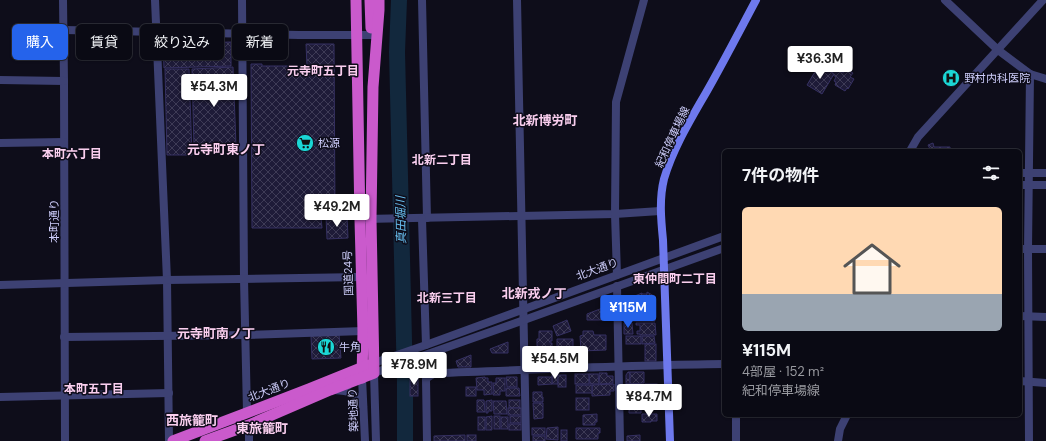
<!DOCTYPE html>
<html lang="ja">
<meta charset="utf-8">
<style>
:root{--surface:#0a0a14;--page:#13131d;--text:#f1f3f6;--muted:#999aa0;--line:#2a2b34;--accent:#2563eb}
body{margin:0;font-family:"DM Sans","Noto Sans JP",sans-serif;background:var(--page);color:var(--text);height:100vh;display:flex;flex-direction:column;font-size:15px;white-space:nowrap}
*{box-sizing:border-box;margin:0}
p{font-size:13px;color:var(--muted)}
.icon{flex:none;width:22px;height:22px;fill:none;stroke:currentColor;stroke-width:2;stroke-linecap:round;stroke-linejoin:round}
.map{position:relative;flex:1;overflow:hidden}
.details{position:absolute;left:722px;top:149px;width:300px;height:268px;display:flex;flex-direction:column;background:var(--surface);border-radius:6px;box-shadow:0 1px 3px #0004,0 0 0 1px var(--line)}
.details>*{flex:none}
.top-card{position:absolute;left:12px;top:24px;width:380px;height:36px;display:flex;gap:8px}
.price{position:absolute;translate:-50% -34px;padding:0 9px;border-radius:4px;background:#fff;color:#222;font-size:13px;line-height:26px;filter:drop-shadow(0 1px 2px #0008)}
.price::after{content:'';position:absolute;left:50%;top:24px;width:12px;height:9px;margin-left:-6px;background:inherit;clip-path:polygon(0 0,100% 0,50% 100%)}
.price.current{background:var(--accent);color:#fff}
ul{padding:0;list-style:none}
li{display:grid;align-content:center;gap:8px;height:212px;padding:0 20px}
li+li{border-top:1px solid var(--line)}
li span{display:grid;place-items:center;height:124px;border-radius:6px;color:#555}
li>.icon{margin-inline-start:auto}
span .icon{width:72px;height:72px;fill:#fffc;stroke-width:1}
li b{font-size:17px}
h2{display:flex;justify-content:space-between;align-items:center;height:48px;padding:0 20px;font-size:17px}
.pill{padding:0 14px;border-radius:6px;background:var(--surface);box-shadow:0 1px 3px #0004,0 0 0 1px var(--line);font-size:14px;line-height:36px}
.pill.current{background:var(--accent);color:#fff}
.map>svg:first-child{display:block}
.lines{fill:none;stroke-linecap:round;stroke-linejoin:round}
.river{stroke:#12283d;stroke-width:16}
.building{fill:url(#building-cross-hatch);stroke:#353062}
.minor{stroke:#3d4173;stroke-width:8}
.tertiary{stroke:#3d4173;stroke-width:8}
.secondary{stroke:#6e79ed;stroke-width:8}
.trunk{stroke:#ca5acc;stroke-width:11}
.labels{text-anchor:middle;dominant-baseline:central;stroke-width:3;stroke-linejoin:round;paint-order:stroke}
.poi-label{font-size:11px;fill:#ccccf9;stroke:#0e0d1a;text-anchor:start}
.street-label{font-size:11px;fill:#ccccf9;stroke:#0e0d1a}
.neighbourhood-label{font-size:12px;font-weight:bold;fill:#f9ceee;stroke:#0e0d1a}
.water-label{font-size:12px;font-style:italic;fill:#66bcec;stroke:#0e0d1a}
.quarter-label{font-size:13px;font-weight:bold;fill:#f9ceee;stroke:#0e0d1a}
</style>
<div class="map">
<svg width="1046" height="441" viewBox="0 0 1046 441">
<defs>
<pattern id="building-cross-hatch" width="8" height="8" patternUnits="userSpaceOnUse"><rect width="8" height="8" fill="#1e1b38"/><path d="M0 0l8 8M0 8l8-8" fill="none" stroke="#3e3b56"/></pattern>
</defs>
<rect width="100%" height="100%" fill="#0e0d1a"/>
<g class="lines">
<path class="river" d="M399 0 397 52 405 382V441"/>
</g>
<g class="building">
<path d="M231 42V66L164 68 163 44Z"/>
<path d="M306 44H334L335 217H321L322 228H252L251 64H262V66H307Z"/>
<path d="M819 65 834 74 822 94 807 85Z"/>
<path d="M233 67 236 146 194 148 192 69Z"/>
<path d="M165 69H189L192 155H167Z"/>
<path d="M835 69 843 73 846 69 853 73 850 77 854 79 848 89 847 88 845 91 835 85 836 82 834 81 836 77 833 75 834 74 832 73Z"/>
<path d="M933 143 934 147H950V151H931L928 145Z"/>
<path d="M347 216 348 238 327 239 326 217Z"/>
<path d="M647 292 654 296 655 321H630V319H626V317H625V300L642 293V294H647Z"/>
<path d="M613 304V320H587V314Z"/>
<path d="M567 320 571 331 557 336 553 326Z"/>
<path d="M624 323H632L633 334H624Z"/>
<path d="M636 323H655L656 335H640V334H637V331H640V325H636Z"/>
<path d="M539 331H552V341H550V343H552V352H550V356H537V339H539Z"/>
<path d="M583 331H593L594 335H606V350L581 351 580 336 583 335Z"/>
<path d="M339 334 341 358 312 359 311 336Z"/>
<rect x="626" y="336" width="15" height="8"/>
<path d="M642 336H654L655 343 642 344Z"/>
<path d="M557 339H573V352H572V355H558V353H557Z"/>
<path d="M508 342V353H492L490 349Z"/>
<rect x="645" y="344" width="11" height="17"/>
<path d="M471 355V367H458L456 361Z"/>
<rect x="550" y="356" width="6" height="8"/>
<path d="M628 372H630V384H626V375Z"/>
<path d="M630 372H644V383L630 384Z"/>
<path d="M599 373H607V376H613V383L600 384Z"/>
<rect x="575" y="374" width="14" height="10"/>
<path d="M589 374H598L599 384H590Z"/>
<rect x="410" y="375" width="8" height="21"/>
<rect x="552" y="375" width="6" height="9"/>
<rect x="558" y="375" width="8" height="12"/>
<path d="M485 377V378H488V382H492V394L484 395V390H477L476 378Z"/>
<path d="M506 377H517V387H507Z"/>
<path d="M538 377H552V384L538 385Z"/>
<path d="M496 378H505V391H500V395H493V392H494L493 383H496Z"/>
<path d="M614 384V391H610V395L592 396V385Z"/>
<path d="M626 384H640V393L626 394Z"/>
<rect x="645" y="384" width="12" height="11"/>
<rect x="576" y="385" width="16" height="8"/>
<rect x="466" y="387" width="10" height="9"/>
<path d="M506 388H519L520 396H506Z"/>
<path d="M533 392H542V397H543V402H533Z"/>
<path d="M631 395H644V403H632Z"/>
<rect x="576" y="398" width="13" height="12"/>
<path d="M477 400H484L485 412H477Z"/>
<path d="M492 400V411H488V413H486V401Z"/>
<rect x="509" y="400" width="11" height="8"/>
<path d="M493 401H506L507 414H494Z"/>
<path d="M533 403H543V418L534 419Z"/>
<path d="M641 404V413H629V405Z"/>
<rect x="508" y="408" width="13" height="7"/>
<path d="M597 414V422H595V425H583V415Z"/>
<path d="M642 414H657V421H651V422H642Z"/>
<path d="M492 416V430H486V417Z"/>
<rect x="494" y="416" width="6" height="13"/>
<rect x="510" y="416" width="11" height="7"/>
<rect x="478" y="417" width="7" height="13"/>
<rect x="501" y="417" width="7" height="12"/>
<rect x="509" y="424" width="12" height="6"/>
<path d="M558 427V440L546 439 547 428Z"/>
<rect x="532" y="428" width="13" height="7"/>
<path d="M576 428H600V433H598V439H576Z"/>
<rect x="561" y="430" width="6" height="11"/>
<path d="M465 435V441H434V436Z"/>
<rect x="467" y="435" width="9" height="6"/>
<path d="M640 435V441H627V436Z"/>
<rect x="533" y="436" width="12" height="5"/>
</g>
<g class="lines">
<g class="minor">
<path d="M63 0 64 81 65 441"/>
<path d="M155 0 167 280 169 441"/>
<path d="M242 0 244 279 247 412"/>
<path d="M422 0 427 218"/>
<path d="M517 0 526 441"/>
<path d="M945 0 998 50 1030 74 1046 79"/>
<path d="M64 30 299 35H377"/>
<path d="M0 80 64 81"/>
<path d="M0 143 64 142"/>
<path d="M910 151 918 137 1043 0"/>
<path d="M365 219 615 214 660 211"/>
<path d="M422 219 426 345"/>
<path d="M1020 249H1046"/>
<path d="M617 275 615 214 616 102 644 0"/>
<path d="M0 285 167 280 362 277"/>
<path d="M617 286 620 441"/>
<path d="M1020 316 1046 317"/>
<path d="M64 337 245 335 363 331"/>
<path d="M436 373C532 370 628 365 724 364"/>
<path d="M1020 381 1046 383"/>
<path d="M0 397 169 393"/>
<path d="M249 425V441"/>
<path d="M736 441V415"/>
<path d="M838 441 840 429 847 415"/>
<path d="M1029 441 1028 249 1030 74"/>
</g>
<g class="tertiary">
<path d="M1020 173H1046"/>
<path d="M1020 185H1046"/>
<path d="M374 363 426 345 724 236"/>
<path d="M362 378 365 441"/>
<path d="M334 390C350 391 355 392 363 406"/>
<path d="M376 441 374 373 524 320 724 248"/>
<path d="M427 441 426 379C431 374 442 372 442 364 442 360 439 355 438 351"/>
</g>
<path class="secondary" d="M670 441 663 240C661 220 659 199 664 179 673 148 691 119 707 91 724 61 740 30 756 0"/>
<g class="trunk">
<path d="M356 0 360 220 363 331 362 378"/>
<path d="M370 0 371 28"/>
<path d="M173 441 309 389 368 365"/>
<path d="M205 441 249 425 330 390 374 373 371 219 373 87 379 10V0"/>
</g>
</g>
<defs>
<symbol id="hospital-disc" viewBox="-11 -11 22 22"><circle r="9.5" fill="#1bd6d5" stroke="#0e0d1a"/><path d="M-5-5h3v3.5h4V-5h3V5h-3V1.5h-4V5h-3Z" fill="#111"/></symbol>
<symbol id="supermarket-disc" viewBox="-11 -11 22 22"><circle r="9.5" fill="#1bd6d5" stroke="#0e0d1a"/><path d="M-6-5.5h2.5l.6 2H6L4.5 2H-2.5L-4.4-4H-6ZM-1.5 3.2a1.3 1.3 0 1 0 .1 0ZM3 3.2a1.3 1.3 0 1 0 .1 0Z" fill="#111"/></symbol>
<symbol id="restaurant-disc" viewBox="-11 -11 22 22"><circle r="9.5" fill="#1bd6d5" stroke="#0e0d1a"/><path d="M-5-6h1v4h1v-4h1v4h1v-4h1v5L-1.5 .5V6h-2V.5L-5-1ZM5-6V6H3V1.5H1.5Q1.5-4 5-6Z" fill="#111"/></symbol>
</defs>
<g fill-rule="evenodd">
<use href="#hospital-disc" x="941" y="68" width="20" height="20"/>
<use href="#supermarket-disc" x="295" y="133" width="20" height="20"/>
<use href="#restaurant-disc" x="316" y="337" width="20" height="20"/>
</g>
<g class="labels">
<g class="poi-label">
<text x="964" y="78">野村内科医院</text>
<text x="318" y="143">松源</text>
<text x="339" y="347">牛角</text>
</g>
<g class="street-label">
<text transform="translate(672 137) rotate(-65)">紀和停車場線</text>
<text transform="translate(54 221) rotate(-90)">本町通り</text>
<text transform="translate(597 269) rotate(-20)">北大通り</text>
<text transform="translate(348 273) rotate(-92)">国道24号</text>
<text transform="translate(269 390) rotate(-21)">北大通り</text>
<text transform="translate(353 410) rotate(-92)">築地通り</text>
</g>
<g class="neighbourhood-label">
<text x="323" y="71">元寺町五丁目</text>
<text x="72" y="154">本町六丁目</text>
<text x="442" y="160">北新二丁目</text>
<text x="675" y="279">東仲間町二丁目</text>
<text x="447" y="298">北新三丁目</text>
<text x="94" y="389">本町五丁目</text>
</g>
<g class="water-label">
<text transform="translate(401 220) rotate(-91)">真田堀川</text>
</g>
<g class="quarter-label">
<text x="545" y="120">北新博労町</text>
<text x="226" y="149">元寺町東ノ丁</text>
<text x="534" y="293">北新戎ノ丁</text>
<text x="216" y="333">元寺町南ノ丁</text>
<text x="192" y="420">西旅籠町</text>
<text x="262" y="428">東旅籠町</text>
</g>
</g>
</svg>
<b class="price" style="left:820px;top:80px">¥36.3M</b>
<b class="price" style="left:214px;top:108px">¥54.3M</b>
<b class="price" style="left:337px;top:228px">¥49.2M</b>
<b class="price current" style="left:628px;top:329px">¥115M</b>
<b class="price" style="left:555px;top:380px">¥54.5M</b>
<b class="price" style="left:414px;top:386px">¥78.9M</b>
<b class="price" style="left:649px;top:418px">¥84.7M</b>
<div class="top-card">
<a class="pill current">購入</a>
<a class="pill">賃貸</a>
<a class="pill">絞り込み</a>
<a class="pill">新着</a>
</div>
<section class="details">
<h2>7件の物件<svg class="icon" aria-label="filters" viewBox="0 0 24 24"><path d="M4 7h16M4 17h16"/><circle cx="9" cy="7" r="2"/><circle cx="15" cy="17" r="2"/></svg></h2>
<ul>
<li><span style="background:linear-gradient(#ffd9b3 70%,#9aa5b1 0)"><svg class="icon" aria-label="home" viewBox="0 0 24 24"><path d="M3 11l9-7 9 7M6 9v11h12V9"/></svg></span><div><b>¥115M</b><p>4部屋 · 152 m²</p><p>紀和停車場線</p></div></li>
</ul>
</section>
</div>
